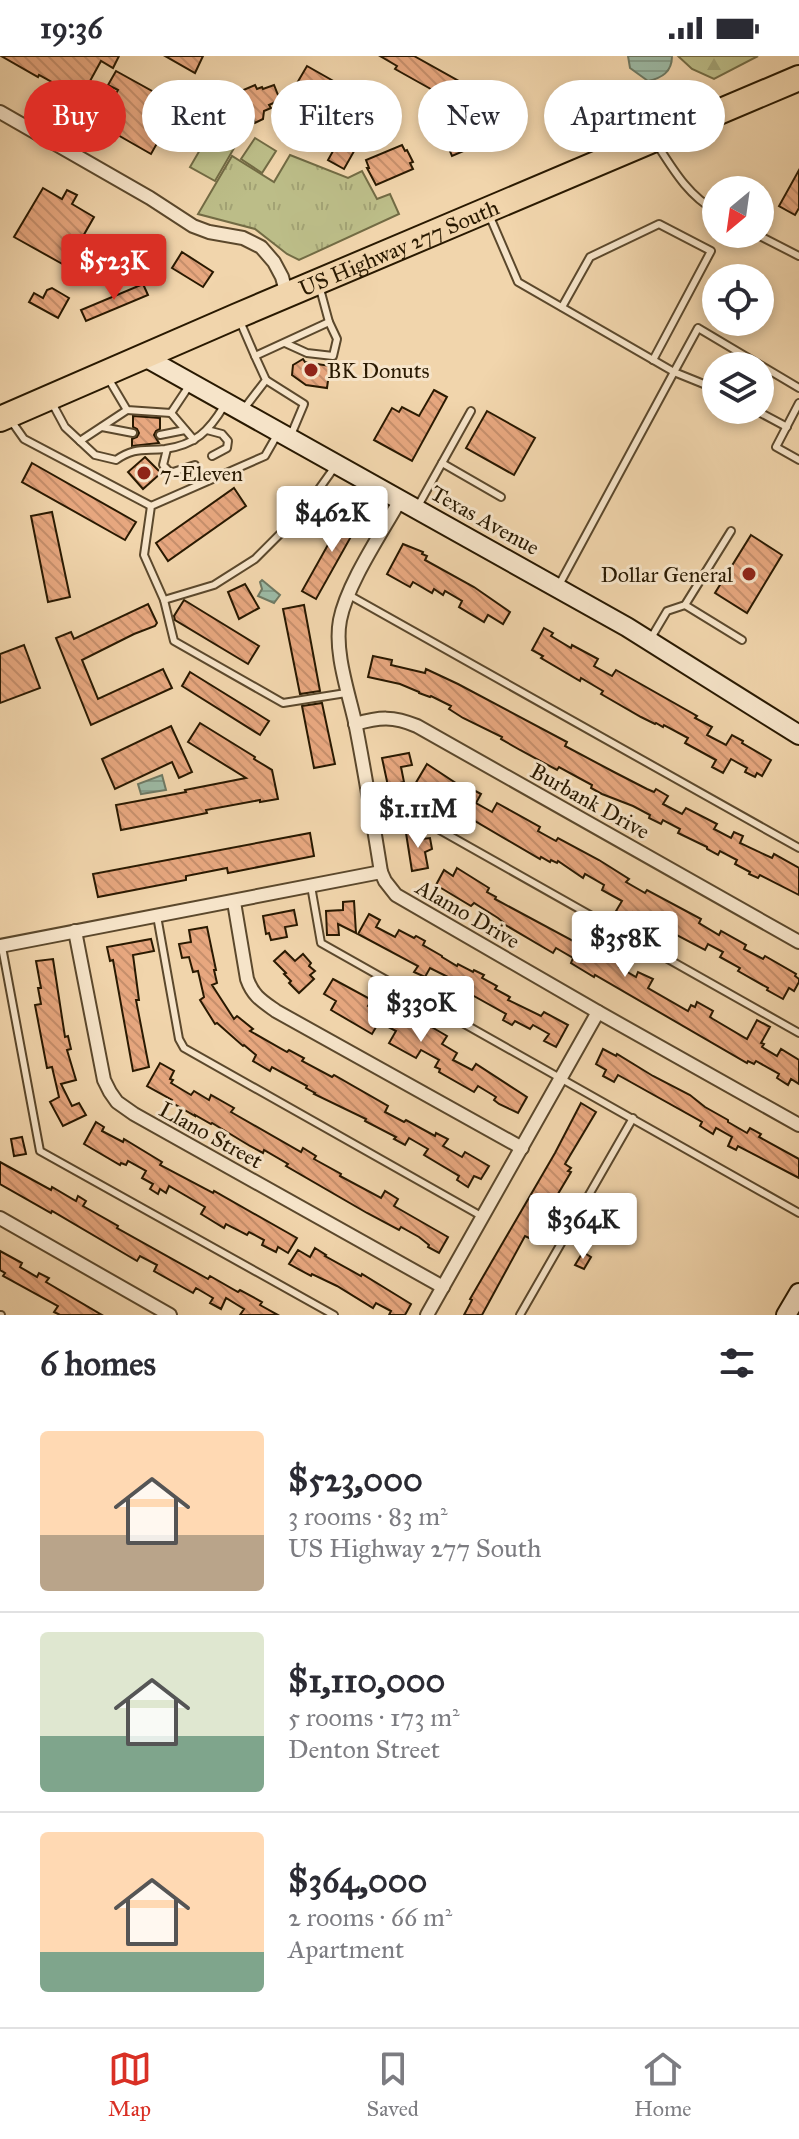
<!DOCTYPE html>
<meta charset="utf-8">
<style>
:root{--surface:#fff;--page:#f2f2f3;--text:#2b2b33;--muted:#7c7c81;--line:#e1e1e2;--accent:#d93025}
body{margin:0;font-family:"IM FELL Great Primer",serif;background:var(--page);color:var(--text);height:100vh;display:flex;flex-direction:column;font-size:30px;white-space:nowrap}
*{box-sizing:border-box;margin:0}
p{font-size:26px;color:var(--muted)}
.icon{flex:none;width:44px;height:44px;fill:none;stroke:currentColor;stroke-width:2;stroke-linecap:round;stroke-linejoin:round}
.map{position:relative;height:1259px;overflow:hidden}
.drawer{display:flex;flex-direction:column;background:var(--surface);flex:1}
.drawer>*{flex:none}
.guide{position:absolute;left:24px;top:24px;width:752px;height:72px;display:flex;gap:16px}
.needle{width:52px;rotate:209deg}
.fabs{position:absolute;left:702px;top:120px;display:grid;gap:16px}
.fabs a{display:grid;place-items:center;width:72px;height:72px;border-radius:50%;background:var(--surface);box-shadow:0 4px 12px #0003;font-size:40px}
.price{position:absolute;translate:-50% -68px;padding:0 18px;border-radius:8px;background:#fff;color:#222;font-size:26px;line-height:52px;filter:drop-shadow(0 2px 4px #0008)}
.price::after{content:'';position:absolute;left:50%;top:48px;width:24px;height:18px;margin-left:-12px;background:inherit;clip-path:polygon(0 0,100% 0,50% 100%)}
.price.selected{background:var(--accent);color:#fff}
ul{padding:0;list-style:none}
li{display:flex;align-items:center;gap:24px;height:200px;padding:0 40px}
li+li{border-top:2px solid var(--line)}
li span{display:grid;place-items:center;flex:none;width:224px;height:160px;border-radius:8px;color:#555}
li>.icon{margin-inline-start:auto}
span .icon{width:96px;height:96px;fill:#fffc;stroke-width:1}
li b{font-size:34px}
h2{display:flex;justify-content:space-between;align-items:center;height:96px;padding:0 40px;font-size:34px}
.chip{padding:0 28px;border-radius:36px;background:var(--surface);box-shadow:0 4px 12px #0003;font-size:28px;line-height:72px}
.chip.selected{background:var(--accent);color:#fff}
.status{display:flex;justify-content:space-between;align-items:center;height:56px;padding:0 40px;background:var(--surface);direction:ltr}
.status svg{height:22px;fill:currentColor}
.tab-bar{display:flex;justify-content:space-around;align-items:center;height:112px;border-top:2px solid var(--line);background:var(--surface);font-size:22px;color:var(--muted)}
.tab-bar a{display:grid;justify-items:center;gap:4px}
.tab-bar .selected{color:var(--accent)}
.map>svg:first-child{display:block}
.grass{fill:url(#grass-tufts);stroke:#726b44;stroke-width:2}
.forest{fill:url(#forest-firs);stroke:#726b44;stroke-width:2}
.park{fill:#bcbd88;stroke:#726b44;stroke-width:2}
.water{fill:url(#water-rules);stroke:#6e7963;stroke-width:2}
.building{fill:url(#building-back-hatch);stroke:#291901;stroke-width:2}
.lines{fill:none;stroke-linecap:round;stroke-linejoin:round}
.lane-casing{stroke:#5b482c;stroke-width:10}
.street-casing{stroke:#5b482c;stroke-width:16}
.secondary-casing{stroke:#291901;stroke-width:22}
.highway-casing{stroke:#291901;stroke-width:28}
.lane{stroke:#f6e4c9;stroke-width:6}
.street{stroke:#f6e4c9;stroke-width:12}
.secondary{stroke:#f6e4c9;stroke-width:18}
.highway{stroke:#f1d5ac;stroke-width:24}
.poi-dot{fill:#8f2418;stroke:#f6e4c9;stroke-width:3}
.labels{text-anchor:middle;dominant-baseline:central;stroke-width:6;stroke-linejoin:round;paint-order:stroke}
.street-label{font-size:22px;fill:#291901;stroke:#f6e4c9}
.poi-label{font-size:22px;fill:#291901;stroke:#f6e4c9;text-anchor:start}
</style>
<div class="status"><b>19:36</b><svg viewBox="0 0 49 12"><path d="M0 12V9h3v3zM5 12V6h3v6zM10 12V3h3v9zM15 12V0h3v12zM26 1h20v11H26zM47 4h2v5h-2z"/></svg></div>
<div class="map">
<svg width="799" height="1259" viewBox="0 0 799 1259">
<defs>
<pattern id="grass-tufts" width="24" height="20" patternUnits="userSpaceOnUse" patternTransform="scale(2)"><rect width="24" height="20" fill="#bcbd88"/><path d="M3 7l-1-3M5 7V3M7 7l1-3M15 17l-1-3M17 17v-4M19 17l1-3" fill="none" stroke="#a2a274"/></pattern>
<pattern id="forest-firs" width="22" height="20" patternUnits="userSpaceOnUse" patternTransform="scale(2)"><rect width="22" height="20" fill="#bcbd88"/><path d="M5 1l3.5 6h-7zM16 11l3.5 6h-7z" fill="#a2a274"/></pattern>
<pattern id="water-rules" width="6" height="5" patternUnits="userSpaceOnUse" patternTransform="scale(2)"><rect width="6" height="5" fill="#9cb9a4"/><path d="M0 2.5h6" fill="none" stroke="#869e8b"/></pattern>
<pattern id="building-back-hatch" width="6" height="6" patternUnits="userSpaceOnUse" patternTransform="scale(2)"><rect width="6" height="6" fill="#e7a77f"/><path d="M-1 5l2 2M0 0l6 6M5-1l2 2" fill="none" stroke="#c68f6c"/></pattern>
</defs>
<rect width="100%" height="100%" fill="#f1d5ac"/>
<filter id="stains"><feTurbulence type="fractalNoise" baseFrequency=".0025" numOctaves="4"/><feColorMatrix values="0 0 0 0 .2 0 0 0 0 .09 0 0 0 0 .02 0 0 0 .5 -.17"/></filter>
<radialGradient id="worn" r=".72"><stop offset=".6" stop-color="#630" stop-opacity="0"/><stop offset="1" stop-color="#630" stop-opacity=".3"/></radialGradient>
<path class="grass" d="M290 99 348 122 362 115 377 143 390 138 399 158 299 204 287 198 255 173 198 158 232 100 274 126Z"/>
<path class="forest" d="M678 0H758L714 23 692 13Z"/>
<g class="park">
<path d="M219 61 244 75 215 125 190 111Z"/>
<path d="M255 82 276 95 262 117 241 103Z"/>
</g>
<g class="water">
<path d="M628 0H672C672 16 662 22 648 25L630 12Z"/>
<path d="M292 56 296 59 299 70 297 73 291 75V79L289 80 284 74H277L276 66 281 59 288 60Z"/>
<path d="M262 524 280 539 274 547 258 540 262 533 260 526Z"/>
<path d="M162 719 166 734 141 738 138 728Z"/>
</g>
<g class="building">
<path d="M1 0H119L113 12 101 5 84 36 109 50 118 34 108 29 116 15 188 55 179 71 169 66 151 98 83 59 84 57 58 42 59 40 53 36 57 29 39 19 38 21Z"/>
<path d="M165 0H203L195 17Z"/>
<path d="M380 0H414L473 33 463 51 395 13 397 10Z"/>
<path d="M307 10 379 51 344 113 328 104 347 70 290 39Z"/>
<path d="M255 29 257 33 262 31 263 33 274 29 280 44 269 49 271 52 264 55 263 63 255 67 241 35Z"/>
<path d="M502 48 513 74 452 100 441 74Z"/>
<path d="M402 89 405 95 407 94 413 106 410 107 413 113 376 129 367 112H369L366 104Z"/>
<path d="M799 114V152L795 159 779 150Z"/>
<path d="M43 132 62 143 67 134 77 139 72 148 94 161 66 210 14 181Z"/>
<path d="M182 196 213 216 203 231 172 212Z"/>
<path d="M143 228 148 239 86 265 81 254Z"/>
<path d="M52 232 69 242 58 262 29 246 34 237 43 242 47 234Z"/>
<path d="M303 303 305 306 330 310 327 332 306 329 292 319 293 309Z"/>
<path d="M434 334 447 341 412 405 374 384 392 352 399 356 402 351 419 360Z"/>
<path d="M487 355 535 382 514 419 466 392Z"/>
<path d="M133 360 160 362V373L156 375 154 379 159 387 132 390V383L137 381 139 377 137 373 133 371Z"/>
<path d="M145 401 161 417 143 433 128 416Z"/>
<path d="M32 407 136 466 125 484 22 426Z"/>
<path d="M234 432 246 450 168 505 156 487Z"/>
<path d="M348 453 362 461 316 543 302 535Z"/>
<path d="M52 456 70 541 48 546 31 460Z"/>
<path d="M751 479 782 499 747 557 715 537Z"/>
<path d="M403 488 423 496 422 498 427 500 425 504 474 531 510 556 503 568 488 559 484 566 459 551 462 545 445 535 443 539 434 533 432 537 413 526 410 531 387 518Z"/>
<path d="M245 528 259 552 239 563 228 536Z"/>
<path d="M184 544 259 590 248 608 175 564 174 560Z"/>
<path d="M148 548 157 567 155 570 134 578 82 604 98 643 163 613 172 632 91 669 56 582 71 576 74 583Z"/>
<path d="M304 549 320 635 300 638 283 553Z"/>
<path d="M544 572 553 577 551 580 571 592 572 589 598 603 594 610 612 620 616 614 697 660 695 662 712 671 707 679 726 689 732 679 743 685 742 687 771 704 762 720 757 717 755 721 745 716 747 712 731 703 723 717 712 711 716 704 685 687 688 682 664 669 663 671 656 667 655 668 641 661 601 638 603 635 581 622 580 625 541 602 543 600 532 594Z"/>
<path d="M24 589 40 632 0 647V598Z"/>
<path d="M373 600 392 604 391 609 425 617 426 613 458 628 567 686 565 690 614 716 647 733 654 736 656 733 668 740 663 748 682 758 686 752 717 768 714 773 731 782 734 776 743 780 740 787 772 802 774 798 799 812V839L760 819 758 822 749 818 750 816 735 808 737 804 720 795 718 799 707 793V791L678 777 680 773 663 764 661 768 649 762 650 759 633 750 602 738 591 732 592 729 579 722 559 711 557 714 520 694 501 683 502 681 463 662 449 653 451 650 431 640 430 641 419 637V636L400 628 368 621Z"/>
<path d="M190 616 269 665 260 679 182 630Z"/>
<path d="M322 647 335 708 314 712 302 650Z"/>
<path d="M200 667 255 701 254 703 272 714 278 743 260 746V744L206 754 207 757 121 774 116 749 186 736 185 734 246 722 188 686Z"/>
<path d="M171 670 192 716 179 722 172 706 115 733 102 703Z"/>
<path d="M409 697 412 709 401 711 404 726 388 730 382 702Z"/>
<path d="M427 708 468 735 470 732 481 738 476 747 492 756 497 747 540 771 538 775 556 785 558 782 599 804 629 823 626 826 645 837 647 834 701 863 699 867 719 879 721 875 746 889 744 893 763 903 765 900 796 918 795 920 799 923V926L794 935 789 932 783 943 767 934 768 932 738 915 740 912 720 901 723 896 708 888 705 894 633 856 629 862 616 855 622 845 602 834 604 829 585 818 583 822 558 805 557 807 551 804 550 806 541 801 540 803 473 764 443 749 444 747 414 730Z"/>
<path d="M421 775 422 783 430 782 432 793 425 796 428 812 412 815 406 777Z"/>
<path d="M310 777 314 800 228 817 227 812 186 820V824L98 841 93 818Z"/>
<path d="M457 812 489 832 487 836 496 841 495 843 586 892 594 878 604 883 602 887 625 900 619 911 636 921 638 916 653 923 648 932 688 955 691 949 695 951 697 946 713 955 710 961 713 963 747 983 757 964 770 971 761 987 764 988 762 991 777 1000 781 993 799 1004V1028L791 1023 788 1029 777 1022 779 1018 756 1005 754 1008 748 1005 747 1007 595 919 594 921 579 912 571 907 573 902 556 892 553 897 502 867 503 866 498 862 474 847 471 850 436 829 444 814 453 820Z"/>
<path d="M354 845 356 877 338 868 339 879H327L326 855 343 854V846Z"/>
<path d="M294 854 297 869 285 871 287 881 271 884 269 877 266 878 263 860Z"/>
<path d="M369 858 380 864 376 871 395 881 399 874 414 882 416 880 425 885 423 889 442 900V901L457 910 458 908 473 916 474 914 484 919 482 922 497 930 495 933 510 941 508 944 541 960 544 956 568 969 556 991 544 985 549 978 533 969 530 973 515 965 512 969 503 964 506 958 472 939 470 942 446 929 450 922 430 912 425 921 414 916 418 910 358 878Z"/>
<path d="M207 871 216 914H214L217 927 212 929 234 963 237 960 253 973 250 975 287 996 289 994 304 1002 302 1005 332 1021 334 1019 388 1050 385 1056 404 1066 406 1064 435 1080 436 1077 448 1083 443 1090 462 1101 465 1096 489 1110 481 1123 474 1120 468 1131 457 1124 459 1120 424 1099 428 1093 409 1082 405 1089 394 1083 396 1081 365 1065 366 1063 314 1038 315 1037 306 1032 307 1030 272 1011 270 1015 253 1005 256 999 244 989 243 990 217 967 215 968 200 944 204 941 198 915 193 916 189 901 182 902 179 888 191 886 189 874Z"/>
<path d="M151 883 154 895 133 899 139 944H136L149 1011 133 1015 113 904 110 905 107 891Z"/>
<path d="M285 895 295 905 303 898 311 907 309 910 315 915 310 919 314 923 299 937 289 927 291 925 284 918 286 917 274 905Z"/>
<path d="M53 903 65 981 68 980 71 993 67 994 76 1024 61 1028 72 1050 79 1047 86 1059 63 1070 50 1046 59 1041 52 1011 47 1012 35 949 41 948 38 932H41L36 905Z"/>
<path d="M333 923 372 944 368 950 388 961 391 955 420 971 423 966 447 980 442 988 457 997 453 1004 472 1014 476 1008 527 1041 518 1057 499 1048 494 1044 496 1041 478 1030 474 1036 439 1016 440 1013 435 1011 439 1004 421 994 416 1002 389 987 396 975 379 966 372 978 331 954 336 945 324 938Z"/>
<path d="M603 993 616 1000 617 998 653 1020 690 1039 705 1051 728 1064V1066L747 1077 750 1072 761 1078 759 1081 799 1103V1122L738 1090 736 1094 728 1090 732 1081 716 1072 713 1078 700 1070 702 1066 618 1019 614 1026 603 1020 606 1014 596 1008Z"/>
<path d="M160 1007 174 1015 170 1023 173 1024 171 1027 191 1039 194 1035 209 1044 211 1039 234 1052 231 1056 301 1096 303 1092 316 1100 314 1103 341 1118 340 1120 381 1142 385 1135 398 1143 394 1150 448 1181 439 1197 428 1191 429 1189 419 1181 401 1171 399 1174 367 1157 286 1110 288 1108 264 1094 263 1097 250 1090 212 1067 211 1068 195 1059V1060L171 1046 172 1044 147 1030Z"/>
<path d="M581 1047 596 1056 565 1108 571 1112 568 1115 571 1116 558 1138 574 1147 569 1156 547 1143 536 1162 539 1164 529 1182 525 1180 482 1259H464L472 1244 470 1243 555 1097Z"/>
<path d="M96 1066 104 1071 102 1075 123 1086 124 1083 162 1106 160 1109 213 1137 214 1135 297 1182 288 1197 278 1191 276 1196 262 1189 264 1184 249 1176 247 1179 226 1168 224 1172 201 1158 205 1151 169 1130 166 1137 160 1133 158 1138 150 1133 153 1128 142 1122 146 1115 128 1105 126 1109 121 1107 120 1109 84 1088Z"/>
<path d="M22 1081 26 1098 14 1100 11 1083Z"/>
<path d="M0 1106 51 1134 52 1131 76 1145 78 1140 86 1145 83 1150 118 1170 117 1172 208 1223 210 1220 238 1236 240 1234 262 1246 260 1249 278 1259H240L244 1253 226 1242 221 1253 210 1247 213 1242 196 1232 193 1237 154 1215 157 1209 140 1200 137 1205 52 1155 51 1157 0 1128Z"/>
<path d="M315 1192 326 1199 325 1200 361 1220 362 1218 411 1248 405 1259H389L391 1255 376 1247 373 1252 337 1230 312 1218 311 1220 289 1208 298 1194 310 1201Z"/>
<path d="M0 1195 22 1207 20 1211 37 1221 39 1217 49 1222 46 1226 102 1259H60L54 1256 58 1250 3 1220 5 1217 0 1214Z"/>
<path d="M583 1196 591 1201 584 1213 575 1209Z"/>
</g>
<g class="lines">
<defs>
<g id="lane">
<path d="M658 90C674 115 689 140 716 155"/>
<path d="M490 161 518 226 674 316 559 529"/>
<path d="M756 178 799 200"/>
<path d="M562 251 590 201 659 168 711 195 653 304"/>
<path d="M239 263 255 300"/>
<path d="M285 287 307 297 333 300 337 283 329 266 319 229"/>
<path d="M108 322 127 354 171 357 189 330"/>
<path d="M266 324 304 348 291 379"/>
<path d="M716 333 674 316 698 272 799 332"/>
<path d="M51 345 65 371 95 399 116 404C134 391 144 395 165 393 195 389 209 375 224 350"/>
<path d="M799 347 776 391 799 404"/>
<path d="M243 354 266 324 255 300 329 266"/>
<path d="M755 354 787 371"/>
<path d="M171 357 194 384"/>
<path d="M12 366 24 383 151 450"/>
<path d="M102 371 133 377"/>
<path d="M207 374 222 378 228 385 227 392 212 400"/>
<path d="M160 379 185 374"/>
<path d="M277 379 265 400 151 450 144 499 164 544 214 529 255 503 304 454 334 412"/>
<path d="M80 385 127 354"/>
<path d="M167 393 163 409 169 415 173 416 195 409"/>
<path d="M442 407 501 441"/>
<path d="M418 450 471 355"/>
<path d="M349 539 799 792"/>
<path d="M164 544 174 585 283 647 346 637"/>
<path d="M685 549 742 584"/>
<path d="M651 582 667 555 685 549 731 475"/>
<path d="M367 733 799 977"/>
<path d="M311 830 321 887 799 1157"/>
<path d="M157 860 179 983 184 992 483 1161"/>
<path d="M2 891 40 1095 334 1259"/>
<path d="M0 1259H1"/>
<path d="M520 1259 633 1062"/>
</g>
<g id="street">
<path d="M0 56 150 142 193 170 209 176 243 182 261 191 274 206 282 221 287 239"/>
<path d="M355 668C380 661 393 660 417 670L799 886"/>
<path d="M381 816C373 766 365 716 355 666 348 635 334 595 340 564 347 528 381 478 400 444"/>
<path d="M234 846 247 923C253 940 262 945 276 955L522 1092"/>
<path d="M75 875 104 1024 110 1036 117 1046 134 1058 443 1231"/>
<path d="M0 890 381 816 385 825 396 839 598 956 799 1069"/>
<path d="M0 1162 170 1259"/>
<path d="M427 1259 598 956"/>
</g>
<g id="secondary">
<path d="M143 300 627 571 799 679"/>
<path d="M786 1259 799 1237"/>
</g>
<g id="highway">
<path id="s1" d="M0 363 237 260 799 22"/>
</g>
</defs>
<use href="#lane" class="lane-casing"/>
<use href="#street" class="street-casing"/>
<use href="#secondary" class="secondary-casing"/>
<use href="#highway" class="highway-casing"/>
<use href="#lane" class="lane"/>
<use href="#street" class="street"/>
<use href="#secondary" class="secondary"/>
<use href="#highway" class="highway"/>
</g>
<g class="poi-dot">
<circle cx="311" cy="314" r="8"/>
<circle cx="144" cy="417" r="8"/>
<circle cx="749" cy="518" r="8"/>
</g>
<g class="labels">
<g class="street-label">
<text stroke="none"><textPath href="#s1" startOffset="434">US Highway 277 South</textPath></text>
<text transform="translate(485 464) rotate(29)">Texas Avenue</text>
<text transform="translate(590 745) rotate(29)">Burbank Drive</text>
<text transform="translate(468 858) rotate(30)">Alamo Drive</text>
<text transform="translate(211 1079) rotate(29)">Llano Street</text>
</g>
<g class="poi-label">
<text x="327" y="314">BK Donuts</text>
<text x="160" y="417">7-Eleven</text>
<text x="733" y="518" text-anchor="end">Dollar General</text>
</g>
</g>
<rect width="100%" height="100%" filter="url(#stains)"/>
<rect width="100%" height="100%" fill="url(#worn)"/>
</svg>
<div class="fabs">
<a><svg class="needle" viewBox="-14 -14 28 28"><path d="M0-13l5 13h-10z" fill="#e53935"/><path d="M0 13l5-13h-10z" fill="#7c7c81"/></svg></a>
<a><svg class="icon" aria-label="locate" viewBox="0 0 24 24"><circle cx="12" cy="12" r="6"/><path d="M12 2v4M12 18v4M2 12h4M18 12h4"/></svg></a>
<a><svg class="icon" aria-label="layers" viewBox="0 0 24 24"><path d="M12 4l9 5-9 5-9-5zM3 14l9 5 9-5"/></svg></a>
</div>
<b class="price selected" style="left:114px;top:246px">$523K</b>
<b class="price" style="left:332px;top:498px">$462K</b>
<b class="price" style="left:418px;top:794px">$1.11M</b>
<b class="price" style="left:625px;top:923px">$358K</b>
<b class="price" style="left:421px;top:988px">$330K</b>
<b class="price" style="left:583px;top:1205px">$364K</b>
<div class="guide">
<a class="chip selected">Buy</a>
<a class="chip">Rent</a>
<a class="chip">Filters</a>
<a class="chip">New</a>
<a class="chip">Apartment</a>
</div>
</div>
<section class="drawer">
<h2>6 homes<svg class="icon" aria-label="filters" viewBox="0 0 24 24"><path d="M4 7h16M4 17h16"/><circle cx="9" cy="7" r="2"/><circle cx="15" cy="17" r="2"/></svg></h2>
<ul>
<li><span style="background:linear-gradient(#ffd9b3 65%,#b9a48a 0)"><svg class="icon" aria-label="home" viewBox="0 0 24 24"><path d="M3 11l9-7 9 7M6 9v11h12V9"/></svg></span><div><b>$523,000</b><p>3 rooms · 83 m²</p><p>US Highway 277 South</p></div></li>
<li><span style="background:linear-gradient(#dfe7d0 65%,#7fa58c 0)"><svg class="icon" aria-label="home" viewBox="0 0 24 24"><path d="M3 11l9-7 9 7M6 9v11h12V9"/></svg></span><div><b>$1,110,000</b><p>5 rooms · 173 m²</p><p>Denton Street</p></div></li>
<li><span style="background:linear-gradient(#ffd9b3 75%,#7fa58c 0)"><svg class="icon" aria-label="home" viewBox="0 0 24 24"><path d="M3 11l9-7 9 7M6 9v11h12V9"/></svg></span><div><b>$364,000</b><p>2 rooms · 66 m²</p><p>Apartment</p></div></li>
</ul>
</section>
<nav class="tab-bar">
<a class="selected"><svg class="icon" aria-label="map" viewBox="0 0 24 24"><path d="M3 6l6-2 6 2 6-2v14l-6 2-6-2-6 2zM9 4v14M15 6v14"/></svg>Map</a>
<a><svg class="icon" aria-label="saved" viewBox="0 0 24 24"><path d="M7 4h10v16l-5-4-5 4z"/></svg>Saved</a>
<a><svg class="icon" aria-label="home" viewBox="0 0 24 24"><path d="M3 11l9-7 9 7M6 9v11h12V9"/></svg>Home</a>
</nav>
